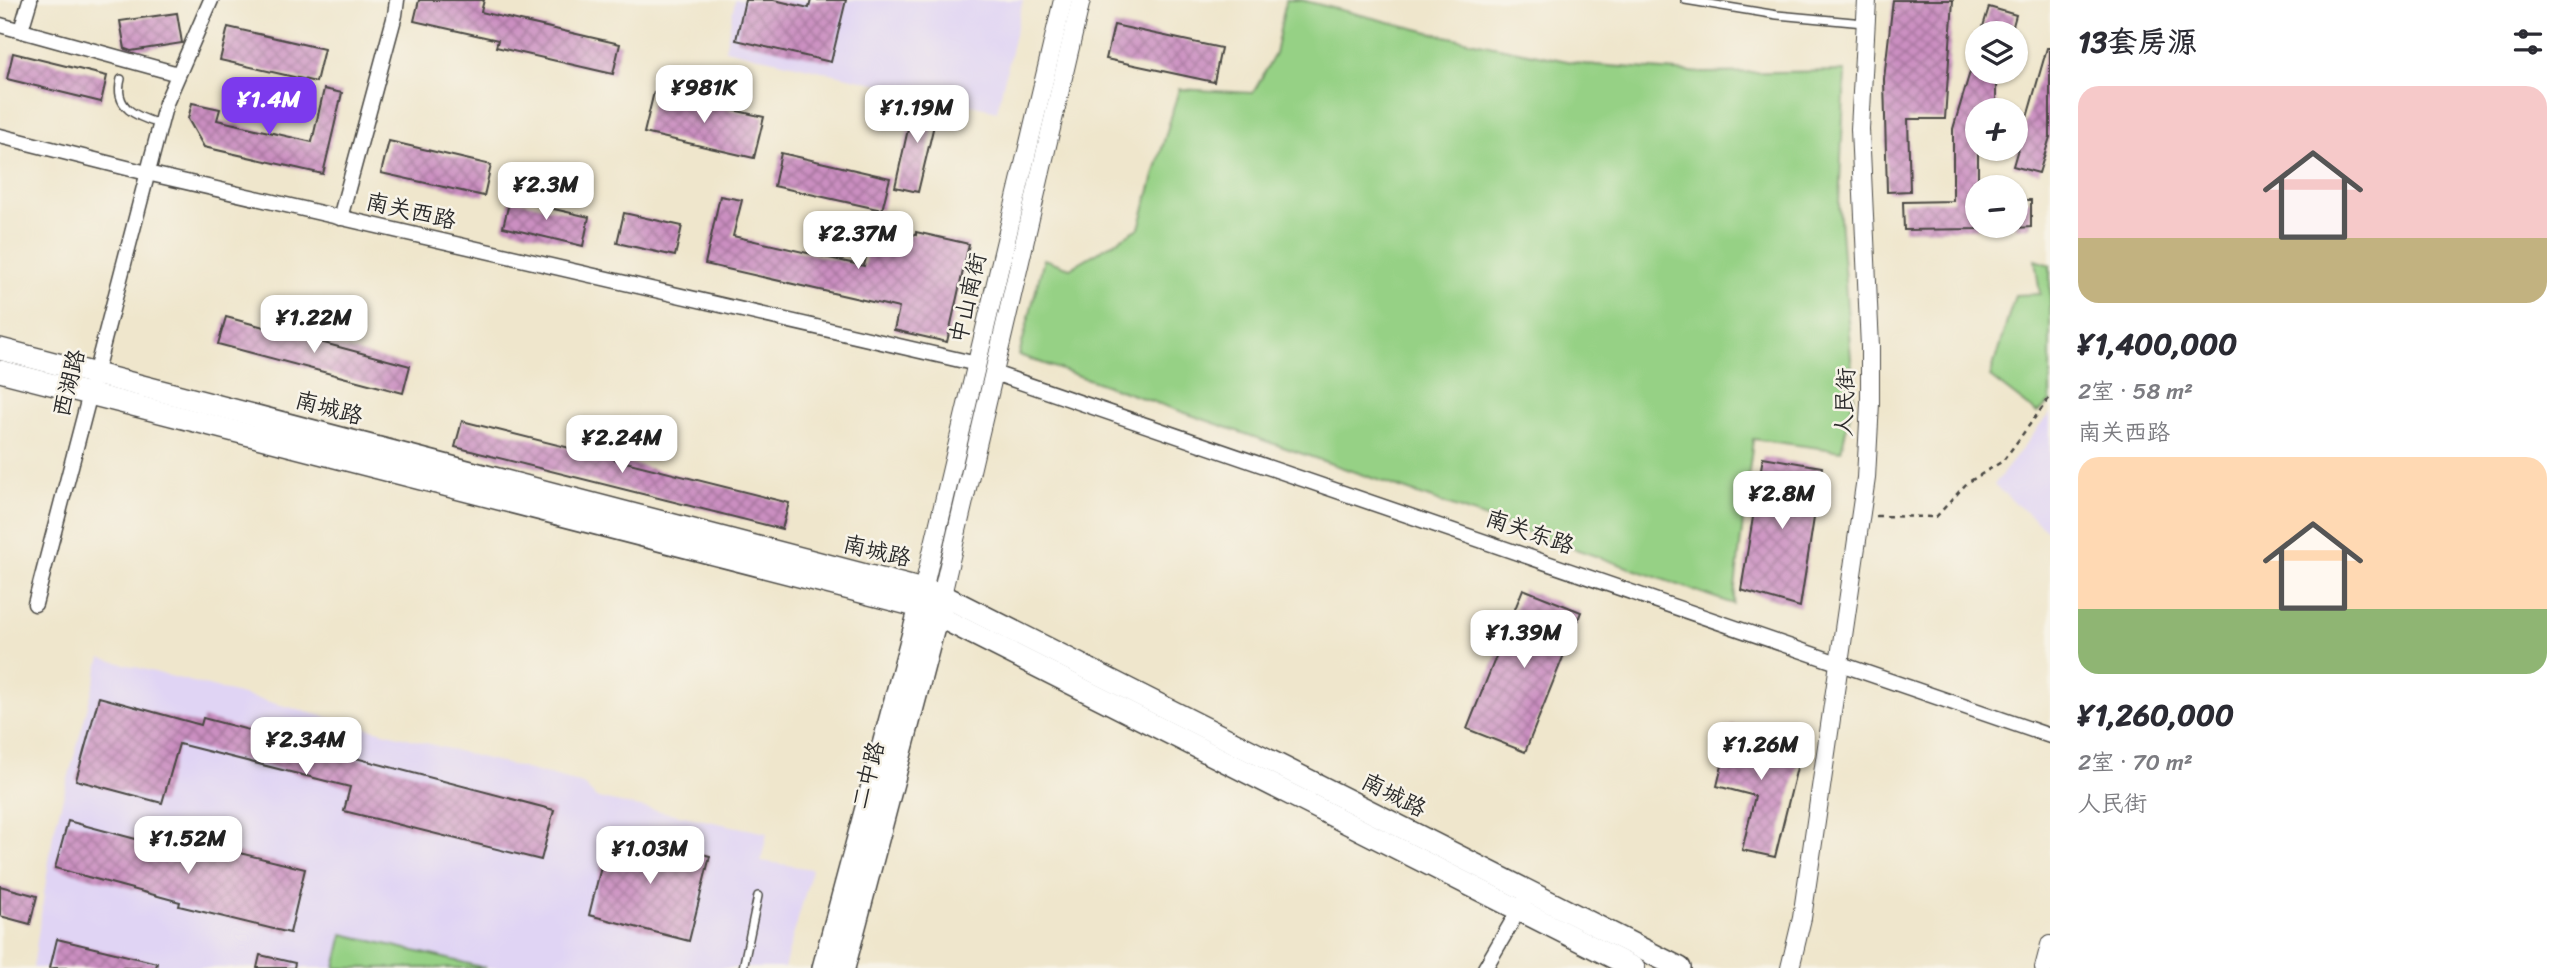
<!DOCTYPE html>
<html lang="zh">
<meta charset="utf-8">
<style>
:root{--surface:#fff;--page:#f7f7f7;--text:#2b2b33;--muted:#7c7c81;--accent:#7c3aed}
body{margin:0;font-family:Sriracha,"LXGW WenKai TC",sans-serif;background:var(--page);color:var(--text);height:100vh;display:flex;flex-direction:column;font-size:26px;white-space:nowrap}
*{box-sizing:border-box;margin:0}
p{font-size:23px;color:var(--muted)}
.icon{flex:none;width:38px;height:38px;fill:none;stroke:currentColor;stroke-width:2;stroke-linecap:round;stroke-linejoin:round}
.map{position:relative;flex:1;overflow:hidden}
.sheet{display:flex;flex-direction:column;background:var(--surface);width:525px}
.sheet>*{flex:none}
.controls{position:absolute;left:1965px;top:21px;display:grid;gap:14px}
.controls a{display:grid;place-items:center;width:63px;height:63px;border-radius:50%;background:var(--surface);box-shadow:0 2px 5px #0004;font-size:35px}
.price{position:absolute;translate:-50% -60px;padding:0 16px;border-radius:14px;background:#fff;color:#222;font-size:23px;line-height:46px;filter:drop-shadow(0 2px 4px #0008)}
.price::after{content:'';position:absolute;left:50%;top:42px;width:21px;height:16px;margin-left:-10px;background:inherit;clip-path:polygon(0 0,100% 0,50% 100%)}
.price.on{background:var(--accent);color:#fff}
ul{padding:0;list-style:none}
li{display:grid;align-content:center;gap:14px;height:371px;padding:0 28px}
li span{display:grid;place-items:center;height:217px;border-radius:21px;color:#555}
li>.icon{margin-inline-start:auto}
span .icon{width:126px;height:126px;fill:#fffc;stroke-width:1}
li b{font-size:30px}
h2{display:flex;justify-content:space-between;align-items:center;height:84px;padding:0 28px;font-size:30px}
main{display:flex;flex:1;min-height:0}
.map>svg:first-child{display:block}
.built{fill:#e0d4f4}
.green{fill:#96d185;stroke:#607e58;stroke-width:2}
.building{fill:url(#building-cross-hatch)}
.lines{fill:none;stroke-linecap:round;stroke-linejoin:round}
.service-casing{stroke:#484743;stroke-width:10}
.minor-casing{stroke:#484743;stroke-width:17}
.tertiary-casing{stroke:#484743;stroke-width:20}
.secondary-casing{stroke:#484743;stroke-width:24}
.path{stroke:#484743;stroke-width:2.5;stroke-dasharray:5 5;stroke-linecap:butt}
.service{stroke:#fff;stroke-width:7}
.minor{stroke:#fff;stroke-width:14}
.tertiary{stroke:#fff;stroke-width:18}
.secondary{stroke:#fff;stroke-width:21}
.labels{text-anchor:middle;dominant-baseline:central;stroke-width:5;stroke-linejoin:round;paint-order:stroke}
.street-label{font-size:23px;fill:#2b2b2b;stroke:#f7f3e8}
</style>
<main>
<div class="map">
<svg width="2050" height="968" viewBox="0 0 2050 968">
<defs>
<pattern id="building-cross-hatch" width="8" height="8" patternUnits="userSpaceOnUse" patternTransform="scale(1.75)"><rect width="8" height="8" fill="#cb8fc1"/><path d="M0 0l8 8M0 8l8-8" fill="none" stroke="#a5759d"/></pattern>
</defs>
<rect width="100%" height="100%" fill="#f7f3e8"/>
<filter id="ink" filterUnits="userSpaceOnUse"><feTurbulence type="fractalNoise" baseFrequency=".0143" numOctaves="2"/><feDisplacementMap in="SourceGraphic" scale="14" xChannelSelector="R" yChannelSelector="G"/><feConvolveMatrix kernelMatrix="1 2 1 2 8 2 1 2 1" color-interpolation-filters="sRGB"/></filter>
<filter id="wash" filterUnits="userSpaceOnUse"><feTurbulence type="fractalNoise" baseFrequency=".00686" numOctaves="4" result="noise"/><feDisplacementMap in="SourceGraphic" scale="28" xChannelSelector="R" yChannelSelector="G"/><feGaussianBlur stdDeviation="1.57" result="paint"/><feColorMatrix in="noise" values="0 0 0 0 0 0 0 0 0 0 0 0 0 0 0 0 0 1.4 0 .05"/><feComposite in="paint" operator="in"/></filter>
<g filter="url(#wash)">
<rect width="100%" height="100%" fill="#efe6cc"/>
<g class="built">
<path d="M735 0H1023L997 111 725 49Z"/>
<path d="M2050 413V533L1994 485Z"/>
<path d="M101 658 583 784 596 798 767 833 761 861 812 869 784 968H33L53 834Z"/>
</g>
<g class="green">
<path d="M1286 0H1301L1445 36 1582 64 1703 73 1845 71 1839 205 1854 397 1841 451 1753 439 1733 604 1019 355 1044 259 1070 268 1139 228 1179 89 1253 93 1275 54Z"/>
<path d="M2035 260 2050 265V402L2037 413 1990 377 2015 295 2040 294Z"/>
<path d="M343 934 486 968H335Z"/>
</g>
<g id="blocks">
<g class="building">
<path d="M419 0H484L481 12 620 44 613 74 496 47 498 40 414 21Z"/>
<path d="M745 0H774L809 8 811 0H846L831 62 736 40Z"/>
<path d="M1893 0H1953L1945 119H1908L1910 191 1887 192 1884 79Z"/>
<path d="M1989 7 2016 15 2011 33H1981Z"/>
<path d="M177 13 182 43 131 51 125 49 120 21Z"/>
<path d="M1114 25 1221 48 1214 82 1106 59Z"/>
<path d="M228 27 324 49 316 82 220 60Z"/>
<path d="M2047 48H2050V137L2039 173 2013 166Z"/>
<path d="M13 53 107 76 101 102 7 79Z"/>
<path d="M1970 72H1999L1996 81V110H1978V229L1904 230 1903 202 1953 201V129Z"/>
<path d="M324 89 342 93 323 174 204 147 188 119 192 103 220 109 217 120 312 142Z"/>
<path d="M654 92 764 117 754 158 644 133Z"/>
<path d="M915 98 939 104 918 192 895 187Z"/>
<path d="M389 141 491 165 484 196 381 173Z"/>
<path d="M781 153 890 178 882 210 774 186Z"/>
<path d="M720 196 742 200 733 236 864 266 873 226 916 235V232L969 244 947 342 894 330 899 308 705 264Z"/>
<path d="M510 199 589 217 583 246 503 227Z"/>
<path d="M2016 200H2031V227L2016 228Z"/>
<path d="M624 213 682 226 675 256 617 243Z"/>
<path d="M226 317 410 366 403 393 218 344Z"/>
<path d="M462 421 789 503 782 529 455 447Z"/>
<path d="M1763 457 1822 467 1800 607 1741 590Z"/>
<path d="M1523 589 1581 612 1525 752 1467 729Z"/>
<path d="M99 697 201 725 203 718 554 810 541 860 344 811 350 787 179 744 162 803 76 780Z"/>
<path d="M1732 725 1803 743 1775 857 1742 850 1755 796 1717 786Z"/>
<path d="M68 821 192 854 195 842 305 869 290 933 179 906 180 902 55 868Z"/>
<path d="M610 831 710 856 689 941 589 915Z"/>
<path d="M0 886 37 896 30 924 0 916Z"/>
<path d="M57 939 157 963 156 968H50Z"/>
<path d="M260 955 295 963 294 968H257Z"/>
</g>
</g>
</g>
<g filter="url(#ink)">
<use href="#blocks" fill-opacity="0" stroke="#484743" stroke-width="2"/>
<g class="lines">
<defs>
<g id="service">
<path d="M1685 0 1777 15 1864 23"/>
<path d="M121 79C113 108 137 117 160 124"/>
<path d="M743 968 758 896"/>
</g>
<g id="minor">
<path d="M0 25 178 74"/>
<path d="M21 30 30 0"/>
<path d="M0 136 147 173 977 364"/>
<path d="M340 218 395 15 397 0"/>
<path d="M994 373 2050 736"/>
<path d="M35 604 166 103 211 0"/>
<path d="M1485 968 1523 903"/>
</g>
<g id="tertiary">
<path d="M942 595 1081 0"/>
<path d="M920 603 1063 0"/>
<path d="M1790 968 1802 918 1866 478 1870 403V347L1860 129 1867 0"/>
<path d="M2044 968 2050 945"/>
</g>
<g id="secondary">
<path d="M0 349 942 595 1680 968"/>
<path d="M0 371 920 607 1634 968"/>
<path d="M823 968 920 607"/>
<path d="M844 968 941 601"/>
</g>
</defs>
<use href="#service" class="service-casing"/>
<use href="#minor" class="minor-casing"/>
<use href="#tertiary" class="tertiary-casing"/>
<use href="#secondary" class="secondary-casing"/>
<path class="path" d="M1876 516 1936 517 1967 483 2003 461 2050 397"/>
<use href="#service" class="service"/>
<use href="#minor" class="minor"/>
<use href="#tertiary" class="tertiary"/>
<use href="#secondary" class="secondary"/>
</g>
</g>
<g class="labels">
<g class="street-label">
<text transform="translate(411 211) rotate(13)">南关西路</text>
<text transform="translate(968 298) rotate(-77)">中山南街</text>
<text transform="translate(69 383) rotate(-76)">西湖路</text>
<text transform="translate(1845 402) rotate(-88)">人民街</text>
<text transform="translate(329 408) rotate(15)">南城路</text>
<text transform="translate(1530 532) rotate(19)">南关东路</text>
<text transform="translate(877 551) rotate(13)">南城路</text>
<text transform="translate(868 775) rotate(-75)">二中路</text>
<text transform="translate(1394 795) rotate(27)">南城路</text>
</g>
</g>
</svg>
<div class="controls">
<a><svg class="icon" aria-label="layers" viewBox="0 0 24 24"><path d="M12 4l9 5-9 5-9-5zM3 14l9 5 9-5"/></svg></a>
<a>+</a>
<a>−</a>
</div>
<b class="price" style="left:704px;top:125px">¥981K</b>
<b class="price on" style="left:269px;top:137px">¥1.4M</b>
<b class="price" style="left:917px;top:145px">¥1.19M</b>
<b class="price" style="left:546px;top:222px">¥2.3M</b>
<b class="price" style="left:858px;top:271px">¥2.37M</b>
<b class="price" style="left:314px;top:355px">¥1.22M</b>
<b class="price" style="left:622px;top:475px">¥2.24M</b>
<b class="price" style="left:1782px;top:531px">¥2.8M</b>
<b class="price" style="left:1524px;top:670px">¥1.39M</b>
<b class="price" style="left:306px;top:777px">¥2.34M</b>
<b class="price" style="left:1761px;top:782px">¥1.26M</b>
<b class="price" style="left:188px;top:876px">¥1.52M</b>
<b class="price" style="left:650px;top:886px">¥1.03M</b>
</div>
<section class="sheet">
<h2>13套房源<svg class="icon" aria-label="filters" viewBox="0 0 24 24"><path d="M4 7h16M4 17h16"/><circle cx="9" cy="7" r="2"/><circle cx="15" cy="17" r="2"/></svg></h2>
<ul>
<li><span style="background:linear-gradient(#f6c9c9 70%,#c2b280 0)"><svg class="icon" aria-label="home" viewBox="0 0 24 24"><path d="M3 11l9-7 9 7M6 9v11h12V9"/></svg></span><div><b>¥1,400,000</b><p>2室 · 58 m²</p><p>南关西路</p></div></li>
<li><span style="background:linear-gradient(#ffd9b3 70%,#8fb573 0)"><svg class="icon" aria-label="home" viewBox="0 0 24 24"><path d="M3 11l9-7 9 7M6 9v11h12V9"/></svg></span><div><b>¥1,260,000</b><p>2室 · 70 m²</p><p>人民街</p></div></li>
</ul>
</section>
</main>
